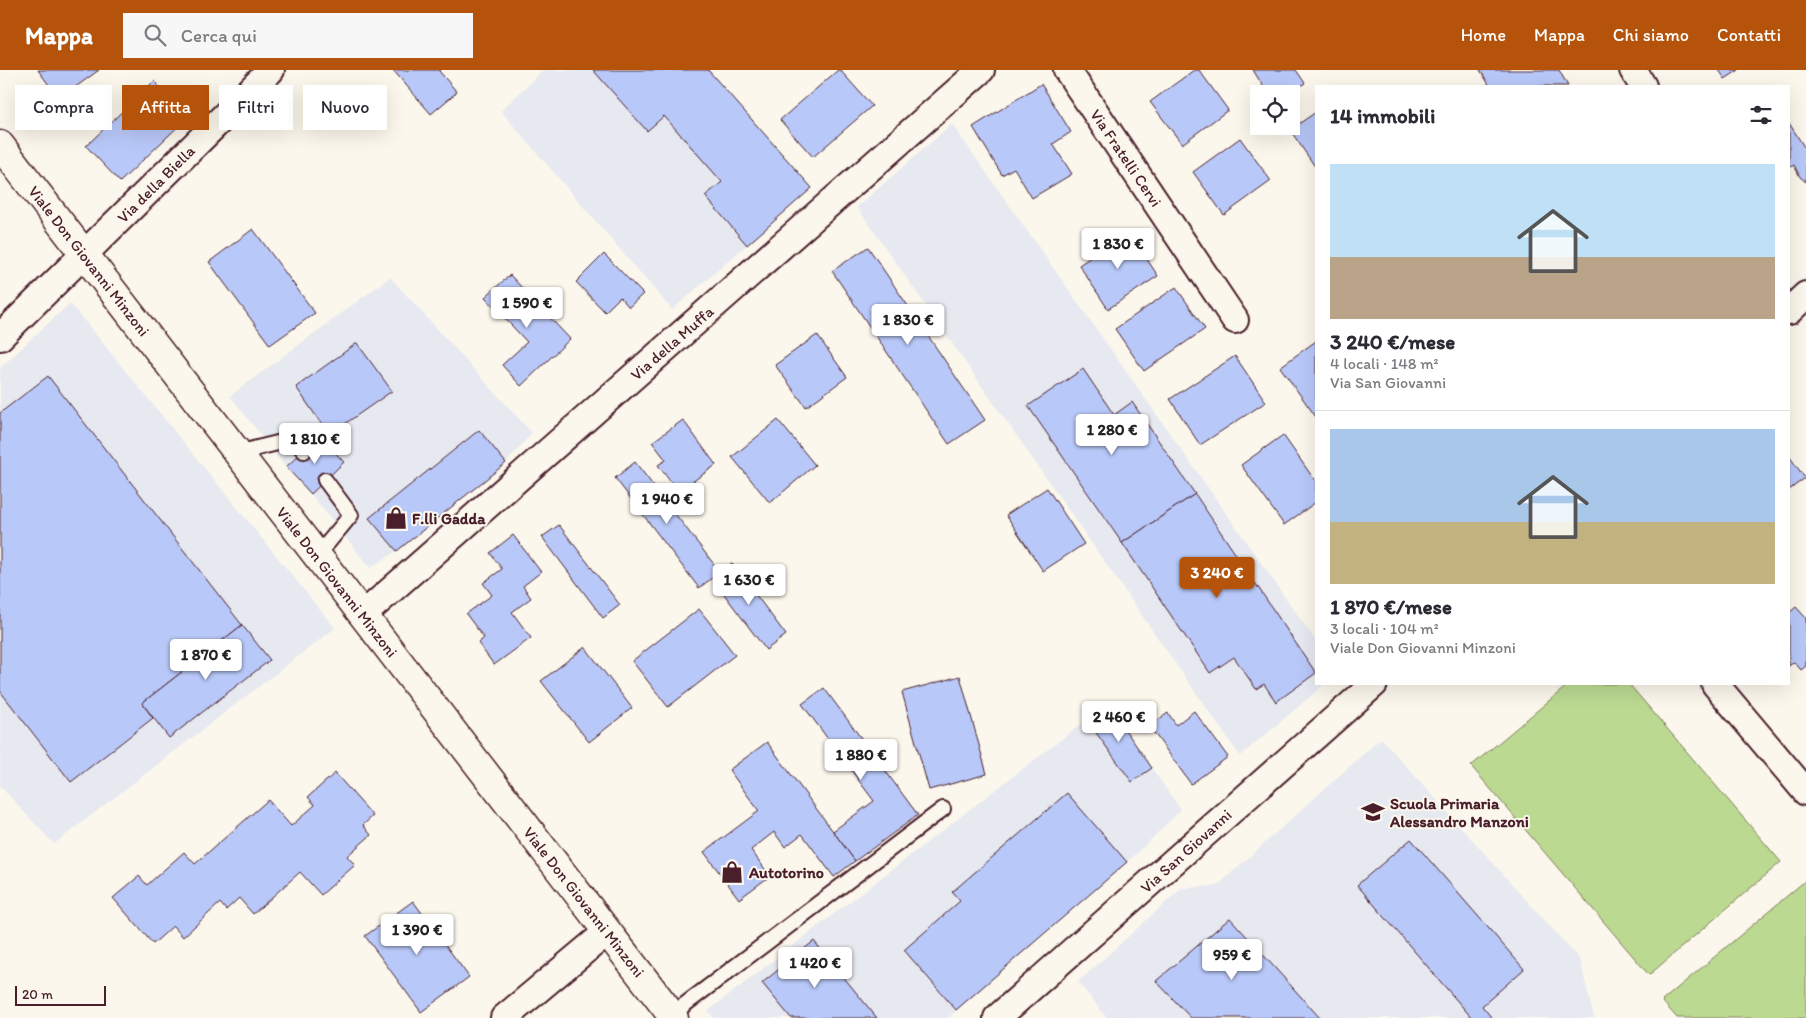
<!DOCTYPE html>
<html lang="it">
<meta charset="utf-8">
<style>
:root{--surface:#fff;--page:#f7f7f7;--text:#2b2b33;--muted:#7c7c81;--line:#e1e1e2;--accent:#b45309}
body{margin:0;font-family:Itim,sans-serif;background:var(--page);color:var(--text);height:100vh;display:flex;flex-direction:column;font-size:19px;white-space:nowrap}
*{box-sizing:border-box;margin:0}
p{font-size:16px;color:var(--muted)}
.icon{flex:none;width:28px;height:28px;fill:none;stroke:currentColor;stroke-width:2;stroke-linecap:round;stroke-linejoin:round}
.map{position:relative;flex:1;overflow:hidden}
.panel{position:absolute;left:1315px;top:15px;width:475px;height:600px;display:flex;flex-direction:column;background:var(--surface);border-radius:0px;box-shadow:0 5px 20px #0002}
.panel>*{flex:none}
.guide{position:absolute;left:15px;top:15px;width:475px;height:45px;display:flex;gap:10px}
.tools{position:absolute;left:1250px;top:15px;display:grid;gap:10px}
.tools a{display:grid;place-items:center;width:50px;height:50px;border-radius:0px;background:var(--surface);box-shadow:0 5px 20px #0002;font-size:25px}
.scale{position:absolute;left:15px;bottom:12px;width:91px;box-sizing:border-box;padding-left:5px;border:2px solid #4a1f2b;border-top:0;font-size:14px;line-height:18px;white-space:nowrap;color:#4a1f2b;-webkit-text-stroke:4px #fbf7ec;paint-order:stroke}
.price{position:absolute;translate:-50% -42px;padding:0 11px;border-radius:5px;background:#fff;color:#222;font-size:16px;line-height:32px;filter:drop-shadow(0 1px 2px #0008)}
.price::after{content:'';position:absolute;left:50%;top:30px;width:15px;height:11px;margin-left:-8px;background:inherit;clip-path:polygon(0 0,100% 0,50% 100%)}
.price.active{background:var(--accent);color:#fff}
ul{padding:0;list-style:none}
li{display:grid;align-content:center;gap:10px;height:265px;padding:0 15px}
li+li{border-top:1px solid var(--line)}
li span{display:grid;place-items:center;height:155px;border-radius:0px;color:#555}
li>.icon{margin-inline-start:auto}
span .icon{width:90px;height:90px;fill:#fffc;stroke-width:1}
li b{font-size:21px}
h2{display:flex;justify-content:space-between;align-items:center;height:60px;padding:0 15px;font-size:21px}
.chip{padding:0 18px;border-radius:0px;background:var(--surface);box-shadow:0 5px 20px #0002;font-size:18px;line-height:45px}
.chip.active{background:var(--accent);color:#fff}
header{display:flex;align-items:center;gap:30px;box-sizing:border-box;height:70px;padding:0 25px;background:var(--accent);color:#fff}
header strong{font-size:24px}
nav{display:flex;gap:28px;margin-inline-start:auto;font-size:18px}
.search{width:350px;height:45px;background:var(--page);display:flex;align-items:center;gap:12px;box-sizing:border-box;padding:0 18px;border-radius:0px;color:var(--muted);font-size:19px}
.map>svg:first-child{display:block}
.built{fill:#e7e9f0}
.green{fill:#bbd991;stroke:#827c5e}
.building{fill:#b8c8f8;stroke:#4a1f2b}
.lines{fill:none;stroke-linecap:round;stroke-linejoin:round}
.lane-casing{stroke:#4a1f2b;stroke-width:18}
.street-casing{stroke:#4a1f2b;stroke-width:30}
.secondary-casing{stroke:#4a1f2b;stroke-width:31}
.lane{stroke:#fbf7ec;stroke-width:14}
.street{stroke:#fbf7ec;stroke-width:26}
.secondary{stroke:#fbf7ec;stroke-width:28}
.labels{text-anchor:middle;dominant-baseline:central;stroke-width:4;stroke-linejoin:round;paint-order:stroke}
.street-label{font-size:16px;fill:#4a1f2b;stroke:#fbf7ec}
.poi-label{font-size:16px;font-weight:bold;fill:#4a1f2b;stroke:#fbf7ec;text-anchor:start}
</style>
<header>
<strong>Mappa</strong>
<div class="search"><svg class="icon" aria-label="search" viewBox="0 0 24 24"><circle cx="10" cy="10" r="6"/><path d="M15 15l6 6"/></svg>Cerca qui</div>
<nav><a>Home</a><a>Mappa</a><a>Chi siamo</a><a>Contatti</a></nav>
</header>
<div class="map">
<svg width="1806" height="948" viewBox="0 0 1806 948">
<rect width="100%" height="100%" fill="#fbf7ec"/>
<filter id="ink" filterUnits="userSpaceOnUse"><feTurbulence type="fractalNoise" baseFrequency=".02" numOctaves="2"/><feDisplacementMap in="SourceGraphic" scale="10" xChannelSelector="R" yChannelSelector="G"/><feConvolveMatrix kernelMatrix="1 2 1 2 8 2 1 2 1" color-interpolation-filters="sRGB"/></filter>
<g filter="url(#ink)">
<g class="built">
<path d="M543 0H708L812 118 672 240 501 41Z"/>
<path d="M952 54 1316 571V614H1325L1240 686 857 137Z"/>
<path d="M390 207 532 363 506 393 397 481 370 498 311 424 286 397 230 326Z"/>
<path d="M70 233 335 558 54 774 0 716V298Z"/>
<path d="M1107 634 1181 740 1134 786 948 948H714L708 941Z"/>
<path d="M1381 668 1580 890 1594 948H1107L1078 912 1182 818 1217 816Z"/>
</g>
<g class="green">
<path d="M1569 614H1629L1781 792 1649 905 1471 696Z"/>
<path d="M1806 810V948H1677L1662 931Z"/>
</g>
<g class="building">
<path d="M38 0H99L59 29Z"/>
<path d="M393 0H441L439 1 457 22 431 44Z"/>
<path d="M593 0H708L812 118 747 175 705 126 722 112 664 46 647 61Z"/>
<path d="M838 0H840L872 36 813 87 780 50Z"/>
<path d="M1194 0H1199L1228 40 1182 74 1150 32Z"/>
<path d="M1253 0H1296L1305 13 1288 24H1268Z"/>
<path d="M1480 0H1559L1568 16H1490Z"/>
<path d="M1719 0H1739L1725 9Z"/>
<path d="M154 11 188 47 120 112 86 76Z"/>
<path d="M1041 14 1071 62 1053 74 1072 104 1032 128 1014 98 1002 105 973 57Z"/>
<path d="M1316 42V98L1290 60Z"/>
<path d="M1789 53 1806 80V112L1800 107 1794 95 1789 98Z"/>
<path d="M1240 68 1271 111 1224 145 1193 102Z"/>
<path d="M253 159 315 243 270 275 209 192Z"/>
<path d="M1129 162 1158 206 1108 239 1079 195Z"/>
<path d="M868 177 985 350 949 374 832 201Z"/>
<path d="M604 184 643 224 629 237 620 227 605 242 576 212Z"/>
<path d="M510 205 570 269 521 316 502 295 527 272 485 227Z"/>
<path d="M1176 217 1205 259 1144 301 1115 259Z"/>
<path d="M817 265 847 307 806 337 775 295Z"/>
<path d="M1316 271V347L1280 297Z"/>
<path d="M357 273 392 321 329 365 296 317Z"/>
<path d="M1235 286 1266 332 1200 375 1170 329Z"/>
<path d="M1083 299 1114 345 1132 332 1195 424 1122 473 1028 336Z"/>
<path d="M48 306 242 555 142 633 153 648 71 712 0 621V343Z"/>
<path d="M683 350 716 395 678 422 658 395 666 390 652 372Z"/>
<path d="M778 350 815 395 770 433 732 387Z"/>
<path d="M479 360 506 393 397 481 369 448Z"/>
<path d="M1283 365 1316 412V432L1284 455 1241 395Z"/>
<path d="M319 366 344 392 311 424 286 397Z"/>
<path d="M1789 386 1805 408 1789 420Z"/>
<path d="M635 392 720 502 699 518 615 408Z"/>
<path d="M1047 418 1084 474 1043 501 1006 445Z"/>
<path d="M1195 424 1316 603 1276 632 1264 614 1256 619 1234 587 1210 603 1122 473Z"/>
<path d="M559 455 620 535 603 548 542 467Z"/>
<path d="M513 465 541 502 523 516 531 528 512 542 531 568 494 595 478 573 484 568 466 544 492 525 483 513 502 499 490 483Z"/>
<path d="M732 493 786 565 766 580 712 508Z"/>
<path d="M1796 537 1806 548V596L1801 600 1794 592 1789 596V543Z"/>
<path d="M699 539 735 585 668 637 632 591Z"/>
<path d="M242 555 270 590 169 668 142 633Z"/>
<path d="M585 577 632 638 589 672 541 611Z"/>
<path d="M960 606 987 704 929 720 902 622Z"/>
<path d="M824 618 918 745 855 791 833 761 874 731 802 634Z"/>
<path d="M1107 634 1152 698 1132 712 1086 649Z"/>
<path d="M1194 641 1228 687 1191 714 1149 656 1168 643 1176 655Z"/>
<path d="M767 672 855 791 834 807 802 764 785 777 774 762 751 780 770 806 739 829 704 782 759 741 729 700Z"/>
<path d="M335 703 373 746 363 755 371 765 347 786 355 795 321 825 300 802 253 844 239 828 226 840 220 833 183 867 173 856 153 874 113 828 139 806 147 815 184 782 195 794 268 730 291 756 315 735 308 727Z"/>
<path d="M1067 723 1127 792 956 940 904 880 960 831 952 822Z"/>
<path d="M1411 769 1524 899 1482 936 1492 948H1472L1357 815Z"/>
<path d="M413 831 469 907 421 942 365 866Z"/>
<path d="M1230 848 1320 948H1191L1156 911Z"/>
<path d="M814 871 877 948H791L762 913Z"/>
</g>
<g class="lines">
<defs>
<g id="lane">
<path d="M237 383 294 369 304 381"/>
<path d="M317 486 351 445 325 410"/>
<path d="M671 945 943 739"/>
</g>
<g id="street">
<path d="M1067 0 1235 250"/>
<path d="M1633 0 1643 16"/>
<path d="M1789 241 1806 225"/>
<path d="M0 267 271 0"/>
<path d="M363 545 981 0"/>
<path d="M1715 614 1806 722"/>
<path d="M504 948 607 862"/>
<path d="M997 948 1374 614"/>
</g>
<path id="secondary" d="M0 75 674 948"/>
</defs>
<use href="#lane" class="lane-casing"/>
<use href="#street" class="street-casing"/>
<use href="#secondary" class="secondary-casing"/>
<use href="#lane" class="lane"/>
<use href="#street" class="street"/>
<use href="#secondary" class="secondary"/>
</g>
</g>
<defs>
<symbol id="shop-bare" viewBox="-9 -9 18 18"><path d="M-5-2.5h2.3a2.7 3.5 0 0 1 5.4 0H5L5.5 6h-11ZM-1.5-2.5h3a1.5 2.3 0 0 0-3 0Z" fill="#4a1f2b" stroke="#fbf7ec" stroke-width="2.5" paint-order="stroke"/></symbol>
<symbol id="school-bare" viewBox="-9 -9 18 18"><path d="M0-5L7-2L0 1L-7-2ZM-4 1L0 2.5L4 1V4Q0 6-4 4Z" fill="#4a1f2b" stroke="#fbf7ec" stroke-width="2.5" paint-order="stroke"/></symbol>
</defs>
<g fill-rule="evenodd">
<use href="#shop-bare" x="380" y="432" width="32" height="32"/>
<use href="#school-bare" x="1357" y="726" width="32" height="32"/>
<use href="#shop-bare" x="716" y="786" width="32" height="32"/>
</g>
<g class="labels">
<g class="street-label">
<text transform="translate(1126 88) rotate(56)">Via Fratelli Cervi</text>
<text transform="translate(156 114) rotate(-45)">Via della Biella</text>
<text transform="translate(89 191) rotate(52)">Viale Don Giovanni Minzoni</text>
<text transform="translate(672 273) rotate(-41)">Via della Muffa</text>
<text transform="translate(337 512) rotate(52)">Viale Don Giovanni Minzoni</text>
<text transform="translate(1186 781) rotate(-42)">Via San Giovanni</text>
<text transform="translate(584 832) rotate(52)">Viale Don Giovanni Minzoni</text>
</g>
<g class="poi-label">
<text x="412" y="448">F.lli Gadda</text>
<text x="1390" y="733">Scuola Primaria<tspan x="1390" dy="18">Alessandro Manzoni</tspan></text>
<text x="749" y="802">Autotorino</text>
</g>
</g>
</svg>
<div class="tools">
<a><svg class="icon" aria-label="locate" viewBox="0 0 24 24"><circle cx="12" cy="12" r="6"/><path d="M12 2v4M12 18v4M2 12h4M18 12h4"/></svg></a>
</div>
<div class="scale">20 m</div>
<b class="price" style="left:1118px;top:200px">1 830 €</b>
<b class="price" style="left:527px;top:259px">1 590 €</b>
<b class="price" style="left:908px;top:276px">1 830 €</b>
<b class="price" style="left:1112px;top:386px">1 280 €</b>
<b class="price" style="left:315px;top:395px">1 810 €</b>
<b class="price" style="left:667px;top:455px">1 940 €</b>
<b class="price active" style="left:1217px;top:529px">3 240 €</b>
<b class="price" style="left:749px;top:536px">1 630 €</b>
<b class="price" style="left:206px;top:611px">1 870 €</b>
<b class="price" style="left:1119px;top:673px">2 460 €</b>
<b class="price" style="left:861px;top:711px">1 880 €</b>
<b class="price" style="left:417px;top:886px">1 390 €</b>
<b class="price" style="left:1232px;top:911px">959 €</b>
<b class="price" style="left:815px;top:919px">1 420 €</b>
<div class="guide">
<a class="chip">Compra</a>
<a class="chip active">Affitta</a>
<a class="chip">Filtri</a>
<a class="chip">Nuovo</a>
</div>
<section class="panel">
<h2>14 immobili<svg class="icon" aria-label="filters" viewBox="0 0 24 24"><path d="M4 7h16M4 17h16"/><circle cx="9" cy="7" r="2"/><circle cx="15" cy="17" r="2"/></svg></h2>
<ul>
<li><span style="background:linear-gradient(#bfe0f5 60%,#b9a48a 0)"><svg class="icon" aria-label="home" viewBox="0 0 24 24"><path d="M3 11l9-7 9 7M6 9v11h12V9"/></svg></span><div><b>3 240 €/mese</b><p>4 locali · 148 m²</p><p>Via San Giovanni</p></div></li>
<li><span style="background:linear-gradient(#a9c7e8 60%,#c2b280 0)"><svg class="icon" aria-label="home" viewBox="0 0 24 24"><path d="M3 11l9-7 9 7M6 9v11h12V9"/></svg></span><div><b>1 870 €/mese</b><p>3 locali · 104 m²</p><p>Viale Don Giovanni Minzoni</p></div></li>
</ul>
</section>
</div>
